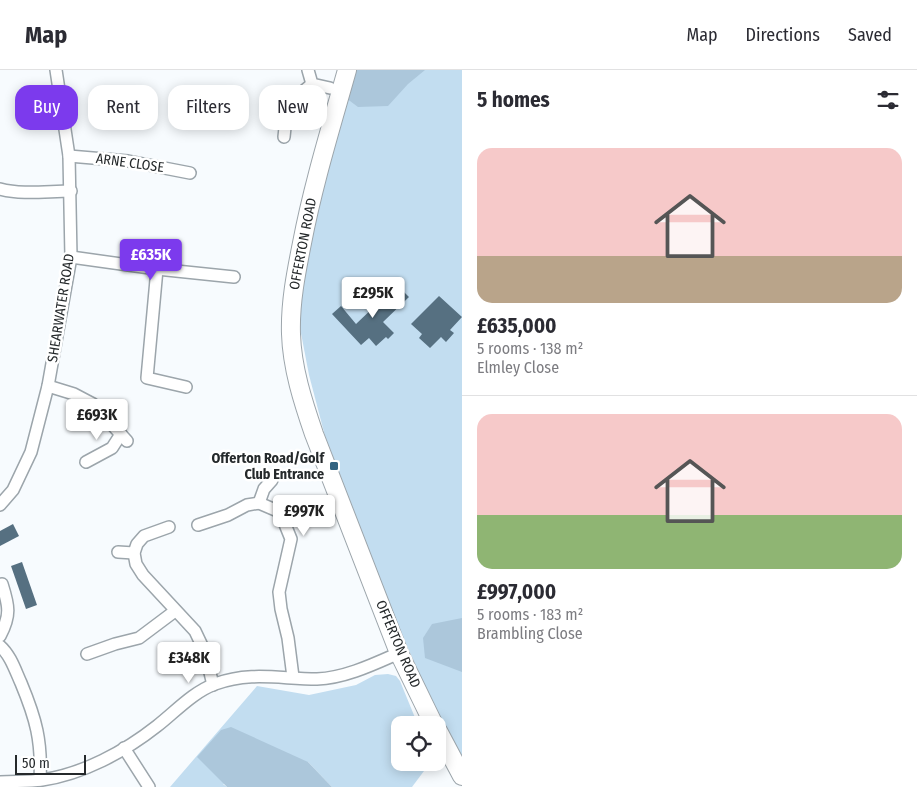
<!DOCTYPE html>
<meta charset="utf-8">
<style>
:root{--surface:#fff;--page:#f7f7f7;--text:#2b2b33;--muted:#7c7c81;--line:#e1e1e2;--accent:#7c3aed}
body{margin:0;font-family:"Fira Sans Condensed",sans-serif;background:var(--page);color:var(--text);height:100vh;display:flex;flex-direction:column;font-size:19px;white-space:nowrap}
*{box-sizing:border-box;margin:0}
p{font-size:16px;color:var(--muted)}
.icon{flex:none;width:28px;height:28px;fill:none;stroke:currentColor;stroke-width:2;stroke-linecap:round;stroke-linejoin:round}
.map{position:relative;flex:1;overflow:hidden}
.sheet{display:flex;flex-direction:column;background:var(--surface);width:455px}
.sheet>*{flex:none}
.hud{position:absolute;left:15px;top:15px;width:371px;height:45px;display:flex;gap:10px}
.controls{position:absolute;left:391px;top:646px;display:grid;gap:10px}
.controls a{display:grid;place-items:center;width:55px;height:55px;border-radius:10px;background:var(--surface);box-shadow:0 2px 12px #0003;font-size:25px}
.scale{position:absolute;left:15px;bottom:12px;width:71px;box-sizing:border-box;padding-left:5px;border:2px solid #25292b;border-top:0;font-size:14px;line-height:18px;white-space:nowrap;color:#25292b;-webkit-text-stroke:4px #fff;paint-order:stroke}
.price{position:absolute;translate:-50% -42px;padding:0 11px;border-radius:5px;background:#fff;color:#222;font-size:16px;line-height:32px;filter:drop-shadow(0 1px 2px #0008)}
.price::after{content:'';position:absolute;left:50%;top:30px;width:15px;height:11px;margin-left:-8px;background:inherit;clip-path:polygon(0 0,100% 0,50% 100%)}
.price.active{background:var(--accent);color:#fff}
ul{padding:0;list-style:none}
li{display:grid;align-content:center;gap:10px;height:265px;padding:0 15px}
li+li{border-top:1px solid var(--line)}
li span{display:grid;place-items:center;height:155px;border-radius:15px;color:#555}
li>.icon{margin-inline-start:auto}
span .icon{width:90px;height:90px;fill:#fffc;stroke-width:1}
li b{font-size:21px}
h2{display:flex;justify-content:space-between;align-items:center;height:60px;padding:0 15px;font-size:21px}
.pill{padding:0 18px;border-radius:15px;background:var(--surface);box-shadow:0 2px 12px #0003;font-size:18px;line-height:45px}
.pill.active{background:var(--accent);color:#fff}
header{display:flex;align-items:center;gap:30px;box-sizing:border-box;height:70px;padding:0 25px;background:var(--surface);border-bottom:1px solid var(--line)}
header strong{font-size:24px}
nav{display:flex;gap:28px;margin-inline-start:auto;font-size:18px}
main{display:flex;flex:1;min-height:0}
.map>svg:first-child{display:block}
.green{fill:#c2ddf0}
.forest{fill:#acc7db}
.building{fill:#567081}
.lines{fill:none;stroke-linecap:round;stroke-linejoin:round}
.street-casing{stroke:#9ca5ab;stroke-width:14}
.primary-casing{stroke:#9ca5ab;stroke-width:20}
.street{stroke:#fff;stroke-width:11}
.primary{stroke:#fff;stroke-width:18}
.poi-dot{fill:#326381;stroke:#fff;stroke-width:2}
.labels{text-anchor:middle;dominant-baseline:central;stroke-width:5;stroke-linejoin:round;paint-order:stroke}
.street-label{font-size:14px;fill:#25292b;stroke:#fff}
.poi-label{font-size:14px;font-weight:bold;fill:#25292b;stroke:#fff;text-anchor:end}
</style>
<header>
<strong>Map</strong>
<nav><a>Map</a><a>Directions</a><a>Saved</a></nav>
</header>
<main>
<div class="map">
<svg width="462" height="717" viewBox="0 0 462 717">
<rect width="100%" height="100%" fill="#f7fbfe"/>
<g class="green">
<path d="M354 0H462V690L452 675 401 563 325 366 309 305 300 258 299 211Z"/>
<path d="M388 604 396 606 400 611 418 655H400V692L430 693 412 717H332L308 692 223 714 227 717H170L257 616 309 625 356 615 375 605Z"/>
</g>
<g class="forest">
<path d="M354 0H425L408 14 388 36 358 37 346 28Z"/>
<path d="M462 548V602L425 588 423 568 432 554Z"/>
<path d="M231 657 308 692 332 717H227L197 687 221 660Z"/>
</g>
<g class="building">
<path d="M397 215 409 227 383 252 394 263 388 269 386 267 376 276 369 268 361 275 332 244 341 236 356 254Z"/>
<path d="M439 226 462 247 450 260 454 263 446 272 441 267 430 278 419 268 422 264 411 254Z"/>
<path d="M13 454 19 466 0 476V461Z"/>
<path d="M22 492 37 535 26 539 11 496Z"/>
</g>
<g class="lines">
<defs>
<g id="street">
<path d="M308 0 312 14 330 18"/>
<path d="M284 67C286 41 291 30 312 14"/>
<path d="M69 86 128 91 190 103"/>
<path d="M0 119C22 125 48 121 71 121"/>
<path d="M71 187 157 199 234 207"/>
<path d="M157 199 147 308 186 317"/>
<path d="M48 316 74 324 93 334 127 371"/>
<path d="M86 392 112 378 121 364"/>
<path d="M259 433 264 419 272 410"/>
<path d="M0 435 13 420 31 382 48 316 71 187 69 86 56 0"/>
<path d="M198 455 228 445 247 435 259 433 280 442 291 469 279 522 281 539 288 568 293 607"/>
<path d="M169 457 144 466 137 474 134 483 136 494 143 505 195 561 205 582 213 615"/>
<path d="M118 482 134 483"/>
<path d="M0 566C11 545 9 536 2 514"/>
<path d="M0 576C11 586 15 600 21 613 36 649 42 671 40 710"/>
<path d="M87 584 115 574 139 568 175 541"/>
<path d="M124 678 149 717"/>
<path d="M0 712C14 711 28 712 42 710 83 704 124 682 157 656 175 642 193 622 215 614 251 601 280 609 317 609 345 608 374 594 399 583"/>
</g>
<g id="primary">
<path d="M347 0C331 57 313 115 302 173 296 203 290 233 291 264 292 298 303 332 314 364L399 583 434 655"/>
<path d="M438 661 462 706"/>
</g>
</defs>
<use href="#street" class="street-casing"/>
<use href="#primary" class="primary-casing"/>
<use href="#street" class="street"/>
<use href="#primary" class="primary"/>
</g>
<rect class="poi-dot" x="329" y="391" width="10" height="10" rx="2.5"/>
<g class="labels">
<g class="street-label">
<text transform="translate(130 93) rotate(8)">ARNE CLOSE</text>
<text transform="translate(303 174) rotate(-79)">OFFERTON ROAD</text>
<text transform="translate(61 238) rotate(-81)">SHEARWATER ROAD</text>
<text transform="translate(398 574) rotate(67)">OFFERTON ROAD</text>
</g>
<g class="poi-label">
<text x="324" y="388">Offerton Road/Golf<tspan x="324" dy="16">Club Entrance</tspan></text>
</g>
</g>
</svg>
<div class="controls">
<a><svg class="icon" aria-label="locate" viewBox="0 0 24 24"><circle cx="12" cy="12" r="6"/><path d="M12 2v4M12 18v4M2 12h4M18 12h4"/></svg></a>
</div>
<div class="scale">50 m</div>
<b class="price active" style="left:151px;top:211px">£635K</b>
<b class="price" style="left:373px;top:249px">£295K</b>
<b class="price" style="left:97px;top:371px">£693K</b>
<b class="price" style="left:304px;top:467px">£997K</b>
<b class="price" style="left:189px;top:614px">£348K</b>
<div class="hud">
<a class="pill active">Buy</a>
<a class="pill">Rent</a>
<a class="pill">Filters</a>
<a class="pill">New</a>
</div>
</div>
<section class="sheet">
<h2>5 homes<svg class="icon" aria-label="filters" viewBox="0 0 24 24"><path d="M4 7h16M4 17h16"/><circle cx="9" cy="7" r="2"/><circle cx="15" cy="17" r="2"/></svg></h2>
<ul>
<li><span style="background:linear-gradient(#f6c9c9 70%,#b9a48a 0)"><svg class="icon" aria-label="home" viewBox="0 0 24 24"><path d="M3 11l9-7 9 7M6 9v11h12V9"/></svg></span><div><b>£635,000</b><p>5 rooms · 138 m²</p><p>Elmley Close</p></div></li>
<li><span style="background:linear-gradient(#f6c9c9 65%,#8fb573 0)"><svg class="icon" aria-label="home" viewBox="0 0 24 24"><path d="M3 11l9-7 9 7M6 9v11h12V9"/></svg></span><div><b>£997,000</b><p>5 rooms · 183 m²</p><p>Brambling Close</p></div></li>
</ul>
</section>
</main>
